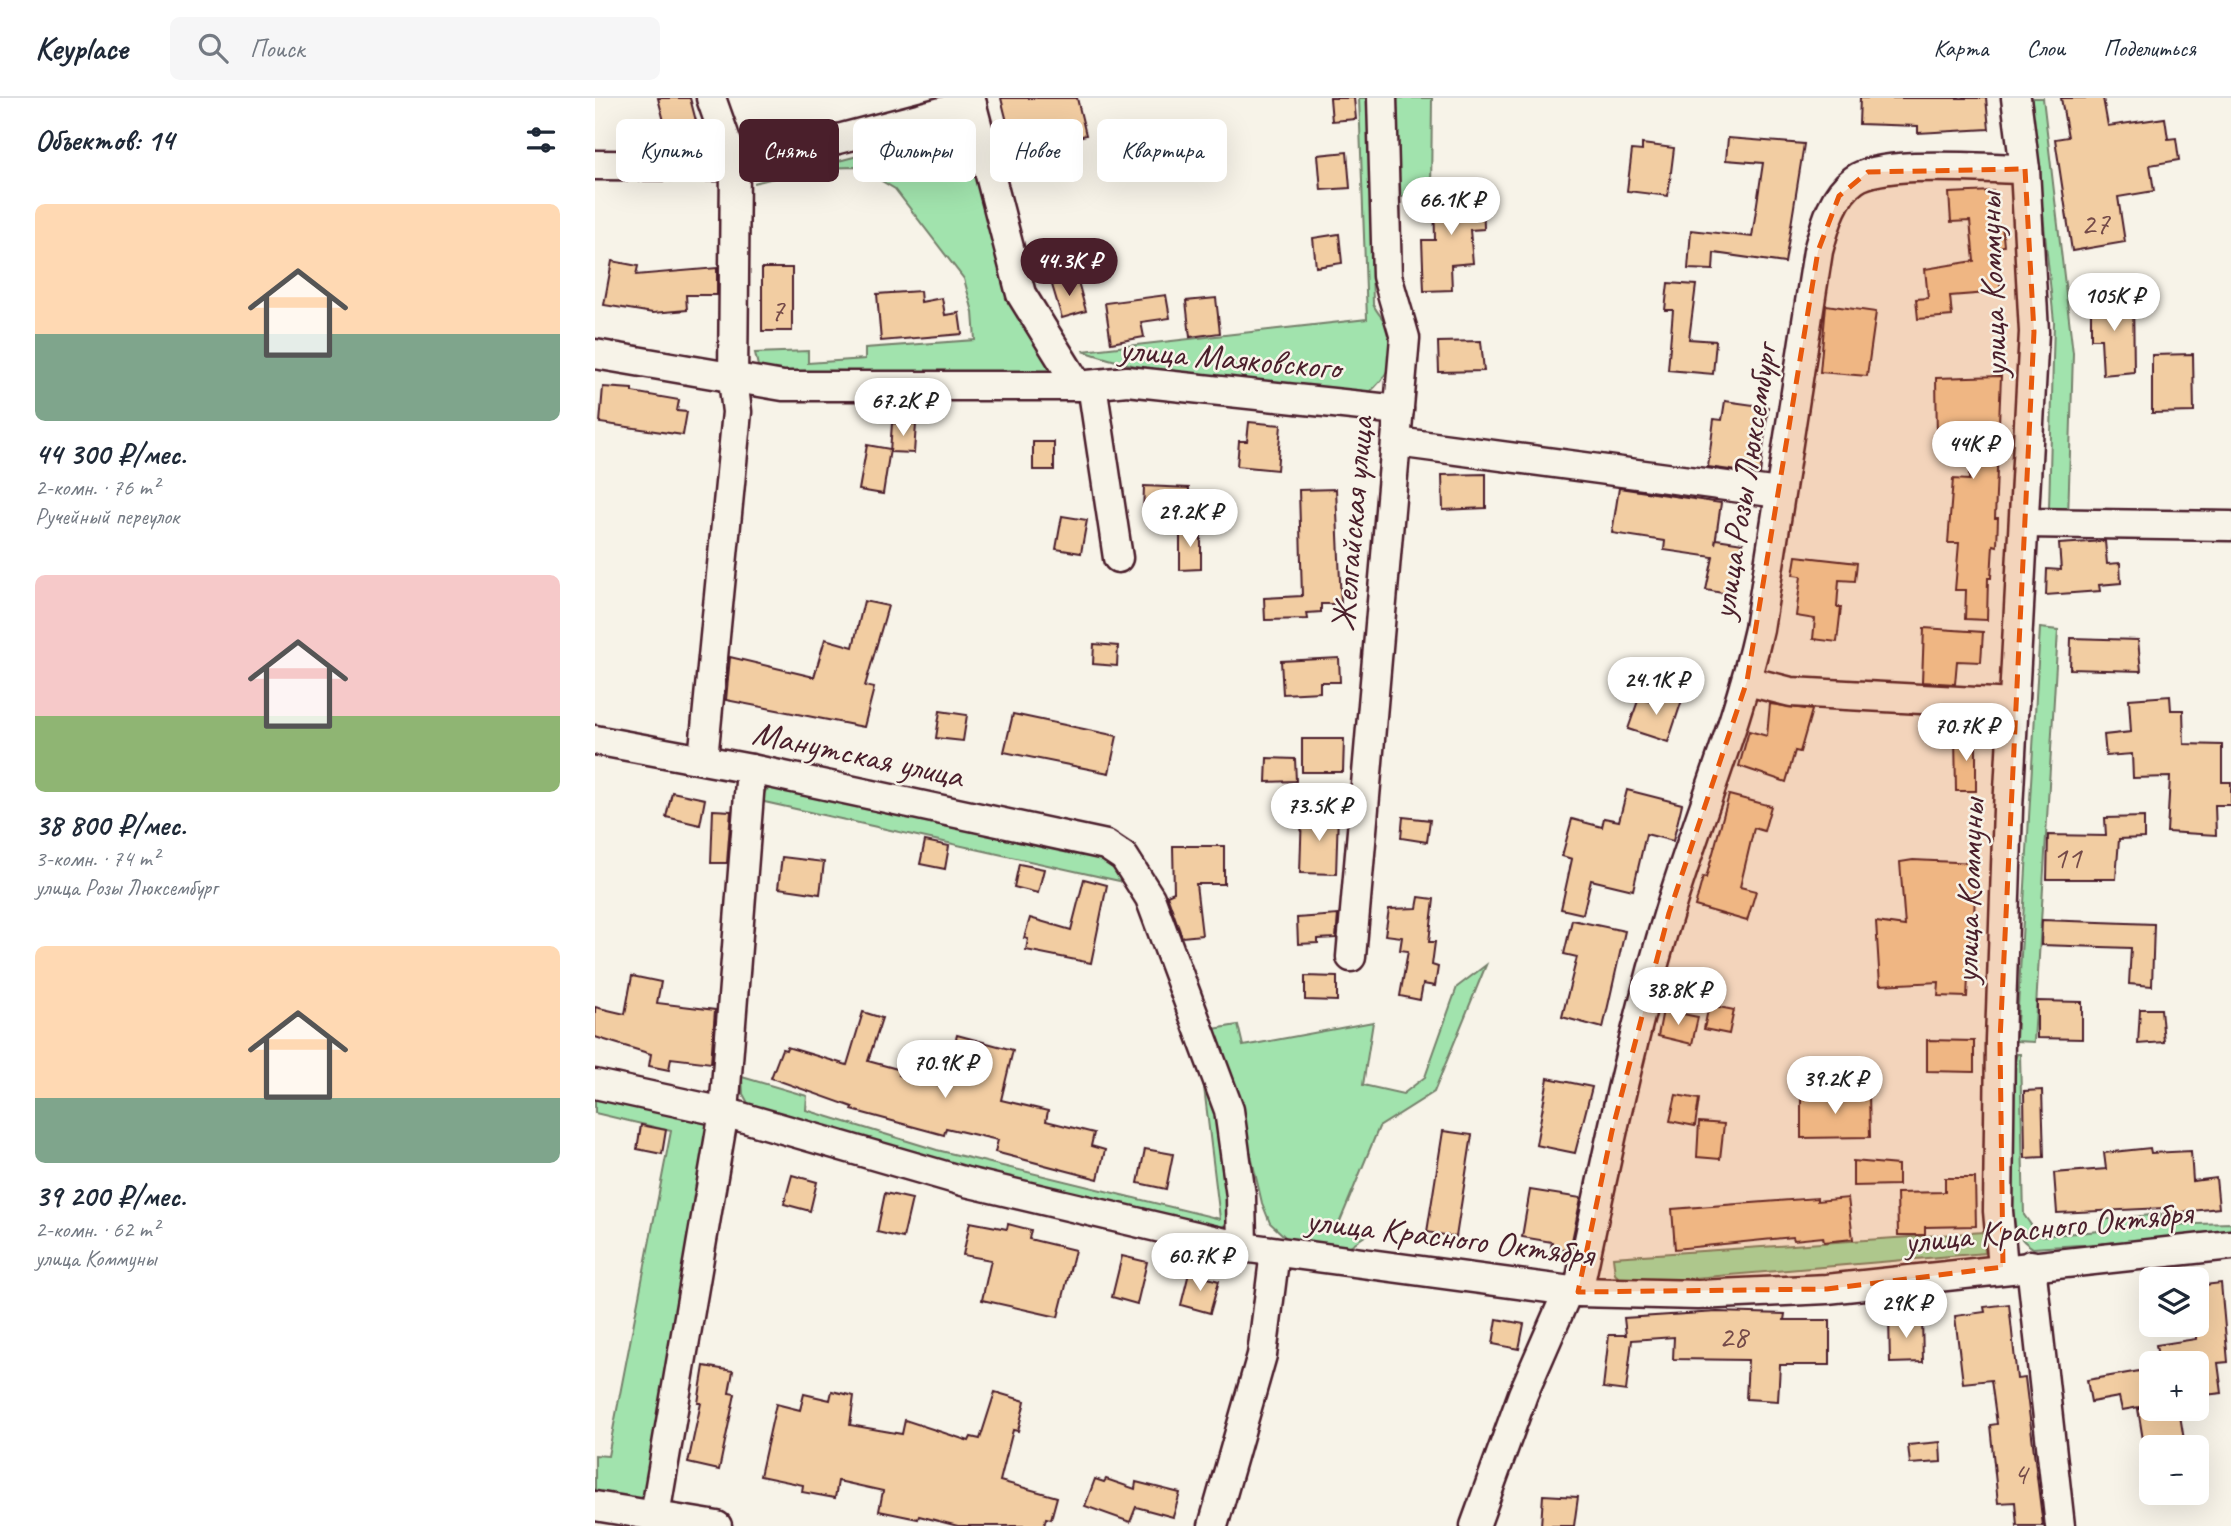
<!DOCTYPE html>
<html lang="ru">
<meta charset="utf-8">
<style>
:root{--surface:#fff;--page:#f6f6f7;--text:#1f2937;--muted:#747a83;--line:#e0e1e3;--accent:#4a1f2b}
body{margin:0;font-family:Caveat,sans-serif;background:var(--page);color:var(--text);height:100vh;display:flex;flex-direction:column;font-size:26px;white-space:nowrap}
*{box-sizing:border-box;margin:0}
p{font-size:23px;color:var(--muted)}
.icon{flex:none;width:38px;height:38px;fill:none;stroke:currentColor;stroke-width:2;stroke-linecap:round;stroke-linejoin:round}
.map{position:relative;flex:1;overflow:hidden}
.panel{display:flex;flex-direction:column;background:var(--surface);width:595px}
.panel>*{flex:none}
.guide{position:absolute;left:21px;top:21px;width:665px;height:63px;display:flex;gap:14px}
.buttons{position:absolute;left:1544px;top:1169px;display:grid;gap:14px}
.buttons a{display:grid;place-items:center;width:70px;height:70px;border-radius:10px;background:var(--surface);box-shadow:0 7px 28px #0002;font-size:35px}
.price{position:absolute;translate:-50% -60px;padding:0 16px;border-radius:24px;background:#fff;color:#222;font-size:23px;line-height:46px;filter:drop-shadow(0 2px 4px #0008)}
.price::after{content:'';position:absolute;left:50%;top:42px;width:21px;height:16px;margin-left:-10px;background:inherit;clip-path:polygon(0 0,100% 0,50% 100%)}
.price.current{background:var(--accent);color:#fff}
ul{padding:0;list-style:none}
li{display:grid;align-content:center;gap:14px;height:371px;padding:0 35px}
li span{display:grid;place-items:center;height:217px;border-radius:10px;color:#555}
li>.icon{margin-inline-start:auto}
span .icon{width:126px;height:126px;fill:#fffc;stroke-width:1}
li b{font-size:30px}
h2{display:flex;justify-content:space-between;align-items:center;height:84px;padding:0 35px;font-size:30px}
.tag{padding:0 24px;border-radius:10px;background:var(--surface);box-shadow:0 7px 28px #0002;font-size:24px;line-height:63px}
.tag.current{background:var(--accent);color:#fff}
header{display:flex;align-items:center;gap:42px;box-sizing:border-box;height:98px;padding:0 35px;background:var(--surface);border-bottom:2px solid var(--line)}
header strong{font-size:33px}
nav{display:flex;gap:38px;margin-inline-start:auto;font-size:24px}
.search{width:490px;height:63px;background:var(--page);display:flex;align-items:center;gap:18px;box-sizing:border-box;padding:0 24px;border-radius:10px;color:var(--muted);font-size:26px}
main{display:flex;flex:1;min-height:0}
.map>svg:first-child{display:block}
.green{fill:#a1e3ad;stroke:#76816c;stroke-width:2}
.building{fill:#f2cda2;stroke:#4a1f2b;stroke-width:2}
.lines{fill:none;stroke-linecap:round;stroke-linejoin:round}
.minor-casing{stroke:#4a1f2b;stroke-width:33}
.minor{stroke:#f7f3e8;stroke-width:28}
.marked{fill:#e8590c;fill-opacity:0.2;stroke:#e8590c;stroke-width:5;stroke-dasharray:14 9;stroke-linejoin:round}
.labels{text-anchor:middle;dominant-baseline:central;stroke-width:5;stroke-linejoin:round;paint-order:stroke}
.number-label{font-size:32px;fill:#744a49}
.street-label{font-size:35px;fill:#4a1f2b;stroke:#f7f3e8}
</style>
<header>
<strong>Keyplace</strong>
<div class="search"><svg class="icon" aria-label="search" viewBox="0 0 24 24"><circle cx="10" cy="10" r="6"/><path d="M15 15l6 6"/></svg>Поиск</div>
<nav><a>Карта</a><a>Слои</a><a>Поделиться</a></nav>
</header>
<main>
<section class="panel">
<h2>Объектов: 14<svg class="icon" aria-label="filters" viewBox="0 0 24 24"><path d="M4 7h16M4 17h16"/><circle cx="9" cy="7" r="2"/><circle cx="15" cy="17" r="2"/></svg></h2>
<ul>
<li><span style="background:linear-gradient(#ffd9b3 60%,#7fa58c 0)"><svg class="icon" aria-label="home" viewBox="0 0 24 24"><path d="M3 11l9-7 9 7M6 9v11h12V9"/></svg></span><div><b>44 300 ₽/мес.</b><p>2-комн. · 76 m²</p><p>Ручейный переулок</p></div></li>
<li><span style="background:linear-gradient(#f6c9c9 65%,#8fb573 0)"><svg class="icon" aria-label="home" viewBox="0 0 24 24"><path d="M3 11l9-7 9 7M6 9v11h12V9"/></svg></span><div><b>38 800 ₽/мес.</b><p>3-комн. · 74 m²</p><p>улица Розы Люксембург</p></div></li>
<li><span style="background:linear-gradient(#ffd9b3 70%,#7fa58c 0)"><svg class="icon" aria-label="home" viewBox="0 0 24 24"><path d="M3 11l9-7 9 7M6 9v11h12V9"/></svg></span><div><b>39 200 ₽/мес.</b><p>2-комн. · 62 m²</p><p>улица Коммуны</p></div></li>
</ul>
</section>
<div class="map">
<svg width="1636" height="1428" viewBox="0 0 1636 1428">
<rect width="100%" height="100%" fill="#f7f3e8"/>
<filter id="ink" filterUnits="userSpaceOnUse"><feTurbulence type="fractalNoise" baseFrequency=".0143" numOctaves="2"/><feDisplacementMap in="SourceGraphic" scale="14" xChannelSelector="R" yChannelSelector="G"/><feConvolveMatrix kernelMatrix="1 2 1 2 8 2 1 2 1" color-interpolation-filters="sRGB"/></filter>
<g filter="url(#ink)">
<g class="green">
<path d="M764 0H773L778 206C782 215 789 221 793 230 806 255 792 281 772 296 677 288 579 284 488 253L772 221Z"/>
<path d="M802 0H837L836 98 803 99Z"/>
<path d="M1436 0H1448L1478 255 1473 421 1456 416 1454 411 1459 224Z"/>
<path d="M343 37C360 37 367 41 375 56L408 184 460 270 457 278 189 274 163 268 160 255 213 253V265L270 261V250L380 242 378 214 369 181 300 91 263 69 219 70 159 85Z"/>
<path d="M1445 530 1463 532 1439 944 1421 943Z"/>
<path d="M182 688H194L517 764 538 786 165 703 171 692Z"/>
<path d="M891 867 839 994 784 1029 743 1128 773 1136 740 1158 700 1148 675 1125 667 1105 643 1002 618 931 643 927 648 948 778 924 768 987 808 996 830 979 862 889Z"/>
<path d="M1422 956H1425L1429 1117 1444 1138 1505 1133V1122L1566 1116 1567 1127 1636 1125V1137L1438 1150C1423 1141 1420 1132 1418 1115L1419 964Z"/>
<path d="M147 979 212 998 211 1012 342 1052 625 1121 608 981 627 1033 635 1120 627 1130 464 1100 154 1007 148 996Z"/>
<path d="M0 1000 111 1024 116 1034 49 1404 0 1401V1357L13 1358 76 1033 0 1015Z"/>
<path d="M1388 1134 1390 1155 1030 1186 1020 1176 1018 1159Z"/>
</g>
<g class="building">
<path d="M63 0H95L101 23 71 31Z"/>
<path d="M406 0H482L491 37 441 50 439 42 418 48Z"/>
<path d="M735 0H759L761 21 737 23Z"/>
<path d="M1265 0H1391L1394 31 1323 35V28L1264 26Z"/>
<path d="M1466 0H1508L1513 28 1570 20 1573 41 1581 40 1584 62 1555 67 1559 93 1523 99 1530 144 1477 153 1460 41 1473 39Z"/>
<path d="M1133 40 1209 46 1190 165 1119 155 1118 172 1093 171 1096 132 1157 139 1168 65 1131 62Z"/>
<path d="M1047 46 1079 50 1073 98 1032 93 1037 52 1047 53Z"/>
<path d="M752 54 755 90 726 92 723 57Z"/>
<path d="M1398 93 1400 128 1407 127 1409 148 1402 149 1406 194 1355 198 1357 218 1323 221 1321 201 1333 200 1330 171 1379 163 1375 123 1356 124 1354 95Z"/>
<path d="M888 95 889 131 875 132 878 165 856 167 857 192 829 193 827 142H840L839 96Z"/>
<path d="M744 136 747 165 721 169 718 140Z"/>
<path d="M17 163 43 168 41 177 122 170V197H91L92 212 58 215 9 207Z"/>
<rect x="167" y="170" width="30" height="63"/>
<path d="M482 180 491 213 467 220 457 187Z"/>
<path d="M1073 185 1101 187 1094 241 1121 243 1118 276 1073 272 1078 212H1070Z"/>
<path d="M325 193 326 204 347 200 350 217 364 215 367 236 286 243 282 196Z"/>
<path d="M571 197 575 220 546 224 549 239 516 245 510 205Z"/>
<path d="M1538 199 1539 274 1508 277 1506 241H1496V200Z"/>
<path d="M621 200 625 235 595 239 591 203Z"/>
<path d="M1231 207 1281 214 1272 278 1225 274Z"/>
<path d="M886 243 889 273 844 274 843 244Z"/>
<path d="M1598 256 1599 314 1557 315V257Z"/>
<path d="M1406 278 1400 420H1403L1402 448 1398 447 1396 480H1393L1392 522 1370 521 1371 492H1360L1364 445H1353L1358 381 1374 382V339L1342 340 1341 280Z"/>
<path d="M8 289 37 291V294L84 302 82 313 92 314 88 337 5 325Z"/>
<path d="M1130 303 1173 309 1165 376 1113 369 1119 321 1127 322Z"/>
<path d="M654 324 686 327 682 372 642 368 644 343H652Z"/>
<path d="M297 325 321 326 319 355 295 354Z"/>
<rect x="438" y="344" width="21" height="28"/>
<path d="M272 347 295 351 288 396 264 392Z"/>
<path d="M891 376V410L848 412 847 377Z"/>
<path d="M549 388 594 390 593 419 548 417Z"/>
<path d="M1024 390 1126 405 1120 446 1121 441 1148 445 1138 497 1111 492 1118 459 1069 452 1070 443 1017 435Z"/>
<path d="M741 391 746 506H726V514L712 515 713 521 670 522 669 500 707 498 704 392Z"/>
<path d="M467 418 492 422 486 455 461 451Z"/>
<path d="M585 430 606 431V471L585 472Z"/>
<path d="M1510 443 1512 466 1525 465 1526 485 1504 487 1505 493 1451 497 1452 471 1466 472 1464 446Z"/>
<path d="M1201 458 1262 465 1260 483 1244 482 1242 509H1246L1242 544 1218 541 1220 521 1201 518 1206 478 1198 477Z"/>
<path d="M269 503 293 508 270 588 279 590 269 629 131 602 135 559 219 579 230 541 258 549Z"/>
<path d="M1329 530 1388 534 1386 564 1362 563 1360 586 1327 584Z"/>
<path d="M1476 540 1543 542 1546 573 1475 571Z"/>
<path d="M499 546 523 548 522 568 498 566Z"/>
<path d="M744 560 745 584H725V594L688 596 686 563Z"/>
<path d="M1067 595 1087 602 1073 644 1033 631 1044 600 1063 606Z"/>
<path d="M1575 598 1576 612H1588L1589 646 1627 647V684H1636V707H1620L1621 737 1572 734 1575 679 1538 680 1537 656 1511 658 1509 637 1536 634 1534 601Z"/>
<path d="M1175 606 1217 612 1205 654 1200 653 1191 684 1144 668 1154 633 1172 638Z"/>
<path d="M345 613 372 617 368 643 341 640Z"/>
<path d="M418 616 522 638 514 675 409 654Z"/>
<path d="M1381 636V693H1361L1360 637Z"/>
<path d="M707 641H749L748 674H707Z"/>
<path d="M672 660 700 661 701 683 671 684Z"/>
<path d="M1032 692 1087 706 1078 743 1051 736 1038 792 996 782 988 816 966 811 977 761 967 758 977 721 1007 729 1009 720 1024 723Z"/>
<path d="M77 694 110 701 105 727 71 719Z"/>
<path d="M1134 697 1176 708 1169 733 1159 730 1145 789 1161 793 1152 823 1100 808 1108 779 1111 780Z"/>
<path d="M118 712 136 713 132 765H116Z"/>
<path d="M707 714 743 715 741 776 705 775Z"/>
<path d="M808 719 835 722 832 744 806 740Z"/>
<path d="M1549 719V740L1524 741 1521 781H1452L1453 737 1511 738 1510 720Z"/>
<path d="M330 743 354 748 350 771 325 766Z"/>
<path d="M578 748H629V786H601L607 837 587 839 572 797 579 794Z"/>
<path d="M187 759 229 764 225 796 183 790Z"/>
<path d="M1318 762 1381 765 1379 821H1383L1382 841H1375L1372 899 1343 898 1344 884 1285 887 1281 824 1310 828 1305 764Z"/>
<path d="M424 766 449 771 443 795 419 789Z"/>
<path d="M489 781 512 787 496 865 431 852 433 841 429 840 435 820 476 832Z"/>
<path d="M824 799 839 801 834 844H840L837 867 843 869 840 888 828 886 825 902 805 898 813 853 805 852 807 839 790 837 794 811 822 810Z"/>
<path d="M743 817 741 840 723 841V845L703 846 702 820Z"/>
<path d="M977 822 1030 833 1008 930 967 919 982 859 969 856Z"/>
<path d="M1447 822 1559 826 1557 888 1534 886 1536 850 1446 847Z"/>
<path d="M37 878 66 884 62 905 120 912 116 965 76 960 74 972 54 968 56 956 0 939V909L30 916Z"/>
<path d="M710 878 742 879V903L710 902Z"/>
<path d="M1442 903 1487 904V941L1442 940Z"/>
<path d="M1114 907 1139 912 1134 936 1109 931Z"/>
<path d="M1545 911H1566L1569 944 1543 946Z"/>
<path d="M1068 912 1103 919 1097 946 1063 938Z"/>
<path d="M268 914 287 920 273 963 306 972 304 977 348 989 362 937 418 952 406 1002 453 1013 451 1023 499 1035 496 1048 510 1052 503 1081 400 1054 403 1042 351 1030 349 1037 257 1012 258 1009 176 980 187 951 191 952 192 949 252 967Z"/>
<path d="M1332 942 1379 943V974L1332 973Z"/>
<path d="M953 980 997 989 980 1055 941 1047Z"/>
<path d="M1447 992 1449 1059 1430 1060 1429 993Z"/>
<path d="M1274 995 1275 1039 1206 1040V997Z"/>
<path d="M1081 997 1104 1001 1100 1028 1075 1023Z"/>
<path d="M1104 1024 1129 1026 1125 1061 1102 1059Z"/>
<path d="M46 1027 71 1032 67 1056 42 1051Z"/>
<path d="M848 1033 877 1037 861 1139 832 1134Z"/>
<path d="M1555 1050 1556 1055 1596 1053 1598 1083 1621 1080 1624 1110 1569 1116V1110L1462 1115 1459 1075 1511 1071 1509 1055Z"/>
<path d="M550 1051 578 1056 571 1091 543 1085Z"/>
<path d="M1258 1063 1303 1067V1087L1258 1088Z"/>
<path d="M197 1077 222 1084 215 1113 189 1106Z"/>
<path d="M1350 1080H1380L1381 1128 1330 1129V1137H1303L1302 1095 1350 1094Z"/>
<path d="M935 1092 986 1100 975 1152 956 1149 957 1144 927 1139Z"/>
<path d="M290 1095 317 1101 308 1140 282 1134Z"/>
<path d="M1222 1100V1103L1253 1100 1258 1141 1229 1144 1228 1139 1199 1142 1198 1139 1080 1151 1077 1111Z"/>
<path d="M375 1124 412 1131 413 1126 436 1132 434 1141 480 1152 463 1219 387 1202 396 1162 368 1157Z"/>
<path d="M527 1158 552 1164 542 1206 517 1199Z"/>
<path d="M594 1175 624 1183 615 1215 586 1207Z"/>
<path d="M1626 1185 1633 1264 1623 1265 1627 1295 1601 1298V1265H1564L1561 1247 1601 1241V1188Z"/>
<path d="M1414 1206 1422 1281 1430 1280 1448 1428H1422L1420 1404 1403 1405 1395 1327 1402 1326 1396 1282 1368 1285 1360 1218 1390 1214 1389 1209Z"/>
<path d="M1122 1214 1190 1216 1189 1222H1235V1267H1185L1183 1303 1151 1301 1153 1262 1078 1261 1079 1239 1037 1242 1031 1293 1008 1290 1014 1237H1031L1029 1220Z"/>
<path d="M1327 1218 1328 1264 1295 1265 1294 1219Z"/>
<path d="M902 1221 929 1226 924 1251 898 1246Z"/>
<path d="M109 1268 138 1273 134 1295 140 1296 124 1372 93 1365 106 1305H103Z"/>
<path d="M1556 1271V1307L1527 1312 1524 1299 1496 1304 1492 1282Z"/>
<path d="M237 1293 259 1298 255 1327 307 1336 310 1322 374 1343 376 1339 385 1341 400 1294 430 1303 423 1333 418 1332 405 1383 462 1399 456 1421 451 1420 449 1428H363L324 1418 323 1421 284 1413 288 1393 243 1383 240 1400 207 1394 208 1387 165 1378 181 1306 205 1312 209 1296 235 1302Z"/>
<path d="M1543 1311H1584L1589 1342 1549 1348Z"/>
<path d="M1345 1344 1346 1364 1315 1366 1313 1347Z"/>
<path d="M500 1381 509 1384 511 1381 540 1391 541 1384 585 1395 578 1419 541 1409 535 1424 490 1408Z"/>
<path d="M948 1397 983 1399 979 1428H946Z"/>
</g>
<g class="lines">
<defs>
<g id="minor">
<path d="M375 0 426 196 483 288"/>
<path d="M0 67 140 68 377 6"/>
<path d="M0 256 188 288H483L532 283 804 312"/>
<path d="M497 287 523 460"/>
<path d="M802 344 1184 395"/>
<path d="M1431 425 1636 428"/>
<path d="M1152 583 1196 594 1419 606"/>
<path d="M0 642 156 671 511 747 529 759 555 800 634 1012 646 1098 647 1149"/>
<path d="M108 661 142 314 138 281 140 68 116 0"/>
<path d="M756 859 810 240 792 178 787 0"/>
<path d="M0 986 129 1014 371 1084 647 1149 983 1194 1103 1197 1232 1191 1636 1147"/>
<path d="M1436 1167 1465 1428"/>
<path d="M1408 1169 1403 1113 1405 942 1413 711 1439 234 1430 71 1421 0"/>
<path d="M983 1194C1010 1067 1036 938 1074 814 1103 719 1142 628 1164 531L1223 153C1230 128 1237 98 1259 82 1287 61 1392 71 1430 71"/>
<path d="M0 1408 122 1428"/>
<path d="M60 1417 129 1014 156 671"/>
<path d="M618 1428 667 1257 680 1154"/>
<path d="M880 1428 928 1296 973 1193"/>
</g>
</defs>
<use href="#minor" class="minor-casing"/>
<use href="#minor" class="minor"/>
</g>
</g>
<path class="marked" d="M1430 71 1439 234 1405 942 1408 1169 1232 1191 983 1194 1017 1033 1074 815 1152 583 1223 153 1244 98 1273 74Z"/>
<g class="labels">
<g class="number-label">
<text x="1500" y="125">27</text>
<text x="182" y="212">7</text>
<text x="1472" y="759">11</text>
<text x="1138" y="1238">28</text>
<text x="1425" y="1375">4</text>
</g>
<g class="street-label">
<text transform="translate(1397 187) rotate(-92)">улица Коммуны</text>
<text transform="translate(635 260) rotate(5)">улица Маяковского</text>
<text transform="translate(1149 384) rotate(-81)">улица Розы Люксембург</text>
<text transform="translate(757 426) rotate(-85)">Желгайская улица</text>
<text transform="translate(263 656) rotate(12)">Манутская улица</text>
<text transform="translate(1374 793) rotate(-88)">улица Коммуны</text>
<text transform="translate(1453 1129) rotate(-6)">улица Красного Октября</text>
<text transform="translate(855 1139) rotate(7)">улица Красного Октября</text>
</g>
</g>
</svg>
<div class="buttons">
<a><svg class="icon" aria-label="layers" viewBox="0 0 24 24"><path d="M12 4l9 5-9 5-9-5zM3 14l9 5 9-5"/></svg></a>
<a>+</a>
<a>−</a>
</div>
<b class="price" style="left:856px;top:139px">66.1K ₽</b>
<b class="price current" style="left:474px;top:200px">44.3K ₽</b>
<b class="price" style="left:1519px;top:235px">105K ₽</b>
<b class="price" style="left:308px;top:340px">67.2K ₽</b>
<b class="price" style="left:1378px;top:383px">44K ₽</b>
<b class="price" style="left:595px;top:451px">29.2K ₽</b>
<b class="price" style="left:1061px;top:619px">24.1K ₽</b>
<b class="price" style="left:1371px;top:665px">70.7K ₽</b>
<b class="price" style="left:724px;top:745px">73.5K ₽</b>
<b class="price" style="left:1083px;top:929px">38.8K ₽</b>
<b class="price" style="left:350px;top:1002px">70.9K ₽</b>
<b class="price" style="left:1240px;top:1018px">39.2K ₽</b>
<b class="price" style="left:605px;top:1195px">60.7K ₽</b>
<b class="price" style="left:1311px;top:1242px">29K ₽</b>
<div class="guide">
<a class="tag">Купить</a>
<a class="tag current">Снять</a>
<a class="tag">Фильтры</a>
<a class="tag">Новое</a>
<a class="tag">Квартира</a>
</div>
</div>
</main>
